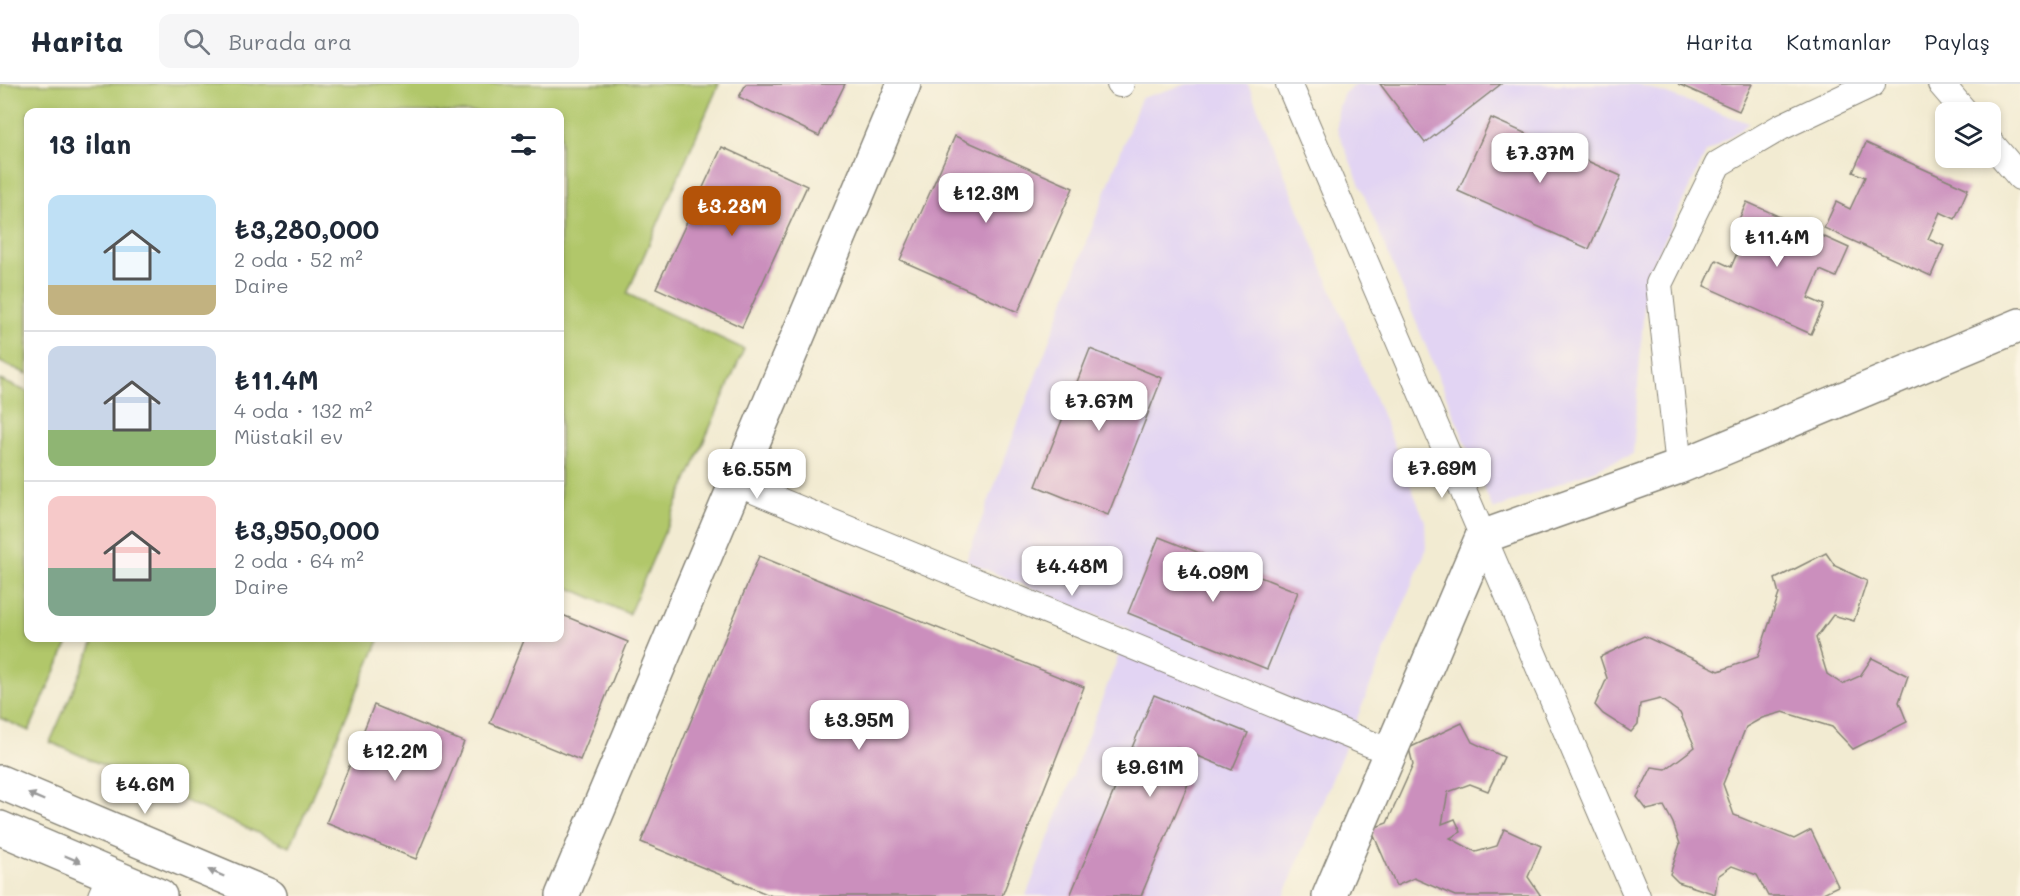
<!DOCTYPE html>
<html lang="tr">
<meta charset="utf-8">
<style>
:root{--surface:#fff;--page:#f6f6f7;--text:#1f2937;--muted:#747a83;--line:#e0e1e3;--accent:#b45309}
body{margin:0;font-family:Mali,sans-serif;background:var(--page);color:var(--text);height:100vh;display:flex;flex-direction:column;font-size:22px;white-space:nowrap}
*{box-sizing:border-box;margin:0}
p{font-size:20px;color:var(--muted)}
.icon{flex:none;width:33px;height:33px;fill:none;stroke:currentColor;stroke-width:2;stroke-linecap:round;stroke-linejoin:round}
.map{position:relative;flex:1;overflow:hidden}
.details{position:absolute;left:24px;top:24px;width:540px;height:534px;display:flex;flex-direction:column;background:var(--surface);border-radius:12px;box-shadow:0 3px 9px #0003}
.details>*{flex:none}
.controls{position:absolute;left:1935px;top:18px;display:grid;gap:12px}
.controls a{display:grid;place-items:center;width:66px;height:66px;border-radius:12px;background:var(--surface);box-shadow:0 3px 9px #0003;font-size:30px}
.price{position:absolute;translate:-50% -51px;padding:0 14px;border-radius:12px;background:#fff;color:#222;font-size:20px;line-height:39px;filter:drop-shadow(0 2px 3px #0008)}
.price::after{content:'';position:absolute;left:50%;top:36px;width:18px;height:14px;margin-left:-9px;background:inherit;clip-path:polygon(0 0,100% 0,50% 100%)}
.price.active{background:var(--accent);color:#fff}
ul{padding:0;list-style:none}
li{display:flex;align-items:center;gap:18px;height:150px;padding:0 24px}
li+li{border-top:2px solid var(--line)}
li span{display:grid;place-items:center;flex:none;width:168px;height:120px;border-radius:12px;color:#555}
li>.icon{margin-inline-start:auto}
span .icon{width:72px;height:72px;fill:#fffc;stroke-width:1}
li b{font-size:26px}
h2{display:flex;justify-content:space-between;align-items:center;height:72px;padding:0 24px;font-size:26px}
header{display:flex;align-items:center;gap:36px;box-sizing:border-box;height:84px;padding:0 30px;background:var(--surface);border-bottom:2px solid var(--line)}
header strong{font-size:28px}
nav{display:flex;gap:33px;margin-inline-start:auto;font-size:21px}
.search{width:420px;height:54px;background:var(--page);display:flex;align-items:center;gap:15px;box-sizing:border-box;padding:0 21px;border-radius:12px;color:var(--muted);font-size:22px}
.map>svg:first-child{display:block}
.built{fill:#e2d4f3}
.green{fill:#b1c76b;stroke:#667244;stroke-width:1.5}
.building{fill:#cb8fbd}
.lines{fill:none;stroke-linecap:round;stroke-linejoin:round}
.street-casing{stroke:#878477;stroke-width:28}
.secondary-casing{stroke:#878477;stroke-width:36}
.street{stroke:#fff;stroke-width:26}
.secondary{stroke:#fff;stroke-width:33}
.oneway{fill:#999}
</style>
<header>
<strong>Harita</strong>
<div class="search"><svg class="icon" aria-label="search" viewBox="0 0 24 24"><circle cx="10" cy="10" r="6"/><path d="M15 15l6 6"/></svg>Burada ara</div>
<nav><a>Harita</a><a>Katmanlar</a><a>Paylaş</a></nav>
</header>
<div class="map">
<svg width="2020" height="812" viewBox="0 0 2020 812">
<rect width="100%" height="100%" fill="#fcf5e5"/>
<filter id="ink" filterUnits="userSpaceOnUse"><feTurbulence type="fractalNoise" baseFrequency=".0167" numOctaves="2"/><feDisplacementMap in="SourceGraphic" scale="12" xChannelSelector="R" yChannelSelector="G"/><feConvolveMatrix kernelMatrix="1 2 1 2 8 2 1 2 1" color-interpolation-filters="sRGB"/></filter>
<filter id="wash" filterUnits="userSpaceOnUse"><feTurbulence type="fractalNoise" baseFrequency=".008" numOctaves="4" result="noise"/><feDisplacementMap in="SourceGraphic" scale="24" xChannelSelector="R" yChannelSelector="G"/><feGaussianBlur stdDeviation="1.35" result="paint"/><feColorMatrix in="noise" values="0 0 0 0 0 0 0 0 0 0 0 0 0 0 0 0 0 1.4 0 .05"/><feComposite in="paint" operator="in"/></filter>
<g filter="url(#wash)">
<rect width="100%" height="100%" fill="#f2ebd2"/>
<g class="built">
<path d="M1188 0H1248L1425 437 1426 466 1284 812H1026L1129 545 966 477 1141 14Z"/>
<path d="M1356 0H1638L1749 39 1706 69 1646 194 1633 370 1493 426 1337 45 1338 24 1344 9Z"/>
</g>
<g class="green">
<path d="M0 0H719L627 210 744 265 629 530 560 500V28H28V290L0 278Z"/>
<path d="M0 296 28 308V554H70L29 647 0 634Z"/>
<path d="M96 554H380L290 763 50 658Z"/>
</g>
<g id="blocks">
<g class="building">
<path d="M746 0H845L819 52 739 13Z"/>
<path d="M1380 0H1501L1425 59Z"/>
<path d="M1678 0H1752L1739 27Z"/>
<path d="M1491 34 1621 92 1589 165 1458 107Z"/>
<path d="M955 52 1073 104 1018 228 900 176Z"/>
<path d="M1866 59 1968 105 1955 135 1940 128 1928 155 1944 162 1931 192 1824 144 1836 118 1850 125 1865 93 1853 88Z"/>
<path d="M722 63 807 102 742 243 656 204Z"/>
<path d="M1747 118 1849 164 1836 193 1820 186 1808 214 1824 221 1811 250 1704 202 1716 176 1731 183 1745 151 1734 146Z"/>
<path d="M1090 265 1162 294 1108 431 1036 402Z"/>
<path d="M1159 453 1298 508 1267 585 1128 529Z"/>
<path d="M1826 469 1835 482 1867 497 1854 537 1833 531 1816 554 1827 590 1842 600 1860 592 1872 574 1908 592 1899 618 1907 638 1853 665 1832 643 1783 628 1762 634 1746 643 1723 700 1734 731 1794 755 1811 746 1838 802 1823 809 1822 812H1768L1757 791 1732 782 1718 792 1715 810 1678 798 1670 790 1680 760 1673 739 1664 722 1647 726 1637 713 1652 683 1666 685 1695 663 1680 629 1660 615 1640 620 1638 640 1631 648 1603 630 1595 621 1607 594 1600 573 1644 552 1719 587 1758 573 1779 510 1775 495Z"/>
<path d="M759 472 1084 603 1002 812H772L641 758Z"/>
<path d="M560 530 628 558 580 676 490 639 525 554H560Z"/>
<path d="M1154 611 1248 649 1232 686 1176 663 1165 690 1188 700 1141 812H1070Z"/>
<path d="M374 621 464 658 416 775 326 739Z"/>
<path d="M1462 639 1472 658 1504 673 1488 707 1470 700 1448 708 1442 740 1455 735 1461 748 1450 754 1476 768 1497 762 1504 745 1541 762 1528 793 1541 812H1455L1414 794 1396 802 1371 745 1387 739 1413 681 1409 664Z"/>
</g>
</g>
</g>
<g filter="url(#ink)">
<use href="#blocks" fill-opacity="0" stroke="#878477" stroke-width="1.5"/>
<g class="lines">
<defs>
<g id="street">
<path d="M1120 0H1121"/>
<path d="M1289 0 1637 812"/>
<path d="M1941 0 1965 28"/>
<path d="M1990 58 2020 93"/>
<path d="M1679 383 1659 200 1718 80 1781 43 1872 0"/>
<path d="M736 399 1390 668"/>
<path d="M101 812 110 791"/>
</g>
<g id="secondary">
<path d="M0 698 270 812"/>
<path d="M0 744 160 812"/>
<path d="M562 812 904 0"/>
<path d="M1329 812 1482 453 1679 383 2020 241"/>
</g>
</defs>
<use href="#street" class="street-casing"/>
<use href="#secondary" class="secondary-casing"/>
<use href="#street" class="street"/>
<use href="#secondary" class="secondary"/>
</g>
<defs><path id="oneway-solid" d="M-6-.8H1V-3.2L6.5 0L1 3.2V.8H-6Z" transform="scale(1.5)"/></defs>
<g class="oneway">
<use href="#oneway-solid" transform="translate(36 713) rotate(-157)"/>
<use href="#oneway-solid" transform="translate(73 775) rotate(23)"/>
<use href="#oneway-solid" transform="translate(216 789) rotate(-157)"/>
</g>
</g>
</svg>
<div class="controls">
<a><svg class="icon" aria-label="layers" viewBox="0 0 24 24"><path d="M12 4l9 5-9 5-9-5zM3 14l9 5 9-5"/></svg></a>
</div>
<b class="price" style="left:1540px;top:100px">₺7.37M</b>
<b class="price" style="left:986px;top:140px">₺12.3M</b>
<b class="price active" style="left:732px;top:153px">₺3.28M</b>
<b class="price" style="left:1777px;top:184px">₺11.4M</b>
<b class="price" style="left:1099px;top:348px">₺7.67M</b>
<b class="price" style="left:1442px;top:415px">₺7.69M</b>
<b class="price" style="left:757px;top:416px">₺6.55M</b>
<b class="price" style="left:1072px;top:513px">₺4.48M</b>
<b class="price" style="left:1213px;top:519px">₺4.09M</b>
<b class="price" style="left:859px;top:667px">₺3.95M</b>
<b class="price" style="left:395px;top:698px">₺12.2M</b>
<b class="price" style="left:1150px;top:714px">₺9.61M</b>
<b class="price" style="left:145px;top:731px">₺4.6M</b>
<section class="details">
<h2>13 ilan<svg class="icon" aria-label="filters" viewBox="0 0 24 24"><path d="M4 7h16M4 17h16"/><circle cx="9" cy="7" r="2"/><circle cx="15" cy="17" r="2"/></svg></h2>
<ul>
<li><span style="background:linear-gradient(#bfe0f5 75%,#c2b280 0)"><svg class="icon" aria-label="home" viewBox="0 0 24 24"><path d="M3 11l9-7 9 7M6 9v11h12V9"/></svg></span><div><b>₺3,280,000</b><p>2 oda · 52 m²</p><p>Daire</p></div></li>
<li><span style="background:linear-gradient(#c9d6e8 70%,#8fb573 0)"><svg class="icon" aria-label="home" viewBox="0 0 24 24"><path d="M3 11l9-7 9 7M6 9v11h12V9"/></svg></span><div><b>₺11.4M</b><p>4 oda · 132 m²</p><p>Müstakil ev</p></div></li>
<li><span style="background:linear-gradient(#f6c9c9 60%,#7fa58c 0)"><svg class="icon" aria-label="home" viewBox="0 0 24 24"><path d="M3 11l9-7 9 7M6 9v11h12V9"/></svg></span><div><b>₺3,950,000</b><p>2 oda · 64 m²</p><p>Daire</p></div></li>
</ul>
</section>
</div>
